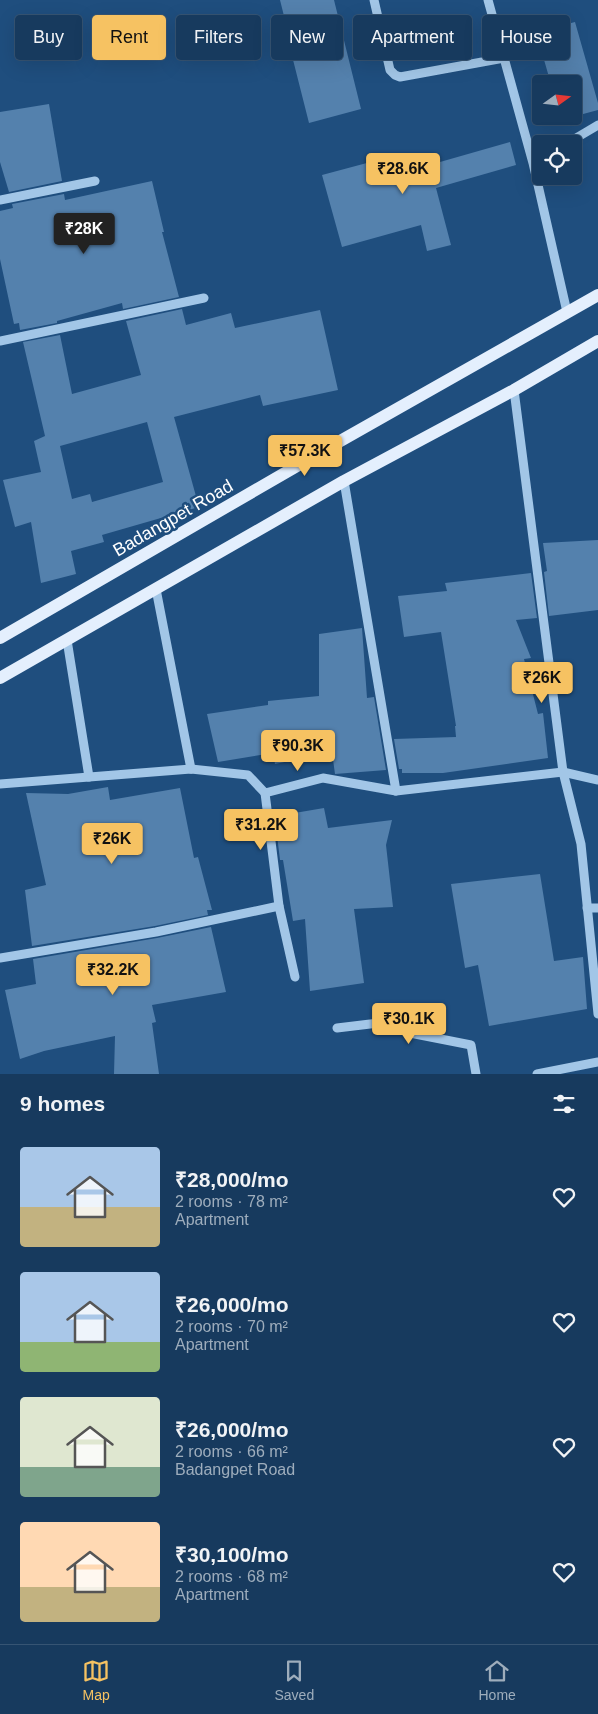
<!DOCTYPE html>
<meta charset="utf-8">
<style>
:root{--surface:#173a5e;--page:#204164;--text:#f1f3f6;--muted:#9eadbc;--line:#365473;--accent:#f6c262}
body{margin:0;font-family:Helvetica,sans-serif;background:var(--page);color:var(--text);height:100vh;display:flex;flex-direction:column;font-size:19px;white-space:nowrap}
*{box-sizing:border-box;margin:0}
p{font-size:16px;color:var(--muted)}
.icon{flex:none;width:28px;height:28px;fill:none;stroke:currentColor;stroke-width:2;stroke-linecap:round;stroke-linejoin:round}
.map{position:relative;height:1074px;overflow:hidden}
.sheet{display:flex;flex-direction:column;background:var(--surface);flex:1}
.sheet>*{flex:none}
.guide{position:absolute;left:15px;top:15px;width:569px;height:45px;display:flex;gap:10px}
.needle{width:32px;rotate:75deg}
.buttons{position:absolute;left:532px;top:75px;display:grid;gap:10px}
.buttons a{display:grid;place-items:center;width:50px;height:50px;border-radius:5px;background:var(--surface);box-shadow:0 5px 20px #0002,0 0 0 1px var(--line);font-size:25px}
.price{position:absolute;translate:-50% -42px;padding:0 11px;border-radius:5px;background:var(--accent);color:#111;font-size:16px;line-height:32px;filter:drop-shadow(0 1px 2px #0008)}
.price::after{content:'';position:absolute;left:50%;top:30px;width:15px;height:11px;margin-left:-8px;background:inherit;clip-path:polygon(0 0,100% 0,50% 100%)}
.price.on{background:#222;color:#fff}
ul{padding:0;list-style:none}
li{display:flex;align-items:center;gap:15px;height:125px;padding:0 20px}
li span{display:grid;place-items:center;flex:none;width:140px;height:100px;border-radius:5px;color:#555}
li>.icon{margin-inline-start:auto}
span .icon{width:60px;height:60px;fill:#fffc;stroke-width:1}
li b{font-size:21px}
h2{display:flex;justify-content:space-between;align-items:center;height:60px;padding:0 20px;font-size:21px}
.tag{padding:0 18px;border-radius:5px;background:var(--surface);box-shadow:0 5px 20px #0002,0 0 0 1px var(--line);font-size:18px;line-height:45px}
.tag.on{background:var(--accent);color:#111}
.tab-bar{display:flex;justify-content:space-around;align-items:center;height:70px;border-top:1px solid var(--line);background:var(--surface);font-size:14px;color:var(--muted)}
.tab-bar a{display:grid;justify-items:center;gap:2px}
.tab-bar .on{color:var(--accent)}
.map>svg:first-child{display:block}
.building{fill:#5481ad;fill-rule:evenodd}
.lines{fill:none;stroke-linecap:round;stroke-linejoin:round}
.minor{stroke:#a2c6e7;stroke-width:9}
.major{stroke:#e4effd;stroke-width:12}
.labels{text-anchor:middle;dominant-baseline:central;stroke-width:5;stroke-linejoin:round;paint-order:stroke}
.street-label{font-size:18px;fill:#fff;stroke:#1f4e7e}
</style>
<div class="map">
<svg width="598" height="1074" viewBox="0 0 598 1074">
<rect width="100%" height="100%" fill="#1f4e7e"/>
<g class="building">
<path d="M280 0H334L361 109 309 123 288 40H290Z"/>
<path d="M575 22 598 103V110L561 120 560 116H574V84H551L536 32Z"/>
<path d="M49 104 62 181 9 192 0 162V112Z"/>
<path d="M510 142 516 165 436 188 451 245 427 251 421 225 342 247 322 175 393 156 398 174Z"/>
<path d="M152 181 164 232H162L179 297 123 309 122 303 57 321V323L20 330 19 323 14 324 0 259V211L13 208 12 204 64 194 65 200Z"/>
<path d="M182 309 186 325 231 313 235 328 320 310 338 390 263 406 260 395 174 417 199 507 102 535 104 542 71 551 76 574 41 583 31 522 15 527 3 480 41 472 34 441 45 436 23 342 60 335 72 394 141 375 126 321ZM147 422 163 482 92 502 90 494 72 499 60 446Z"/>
<path d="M598 540V610L549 616 544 572 547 571 543 543Z"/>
<path d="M531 573 537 618 516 620 531 658 524 659 538 714 543 713 548 758 443 773H402V769H399L394 739 456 737 455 726H456L441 632 404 637 398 596 447 591 445 583Z"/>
<path d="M362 628 367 698 374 697 386 770 335 774 332 752 275 764 273 753 218 762 207 714 268 705V701L319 696V634Z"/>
<path d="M108 787 110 800 180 788 194 858 198 857 212 910H207L208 915 155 926 32 946 25 890 46 885 26 793 68 794Z"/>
<path d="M324 808 328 828 392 820 386 845 393 907 354 909 364 983 310 991 305 919 293 921 283 860H280L277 835V816Z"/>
<path d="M540 874 554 961 583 957 587 1009 489 1026 478 965 465 968 451 884Z"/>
<path d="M211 927 226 992 152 1005 156 1022 152 1023 159 1074H114L115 1036 44 1051 20 1059 5 990 36 984 33 959 157 938Z"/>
</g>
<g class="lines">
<g class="minor">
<path d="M374 0 390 70 395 75 400 77 504 58"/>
<path d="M488 0 533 163 567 312"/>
<path d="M566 144 598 125"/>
<path d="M0 200 95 181"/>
<path d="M0 341 204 298"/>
<path d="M514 390 563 772 581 844 598 1014"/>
<path d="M344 481 396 791"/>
<path d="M156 589 191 769"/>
<path d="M67 640 89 777"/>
<path d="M0 784 191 769 248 775 265 793 323 778 396 791 563 772 598 780"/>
<path d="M265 793 279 906 295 977"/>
<path d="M587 908H598"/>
<path d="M0 958 156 932 279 906"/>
<path d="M337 1028 395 1021 410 1033 471 1045 476 1074"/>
<path d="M537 1074 598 1062"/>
</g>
<g class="major">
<path d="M0 638 335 444 598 295"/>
<path d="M0 678 344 481 514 390 598 341"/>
</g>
</g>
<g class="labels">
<g class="street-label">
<text transform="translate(173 518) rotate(-30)">Badangpet Road</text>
</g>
</g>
</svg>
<div class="buttons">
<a><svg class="needle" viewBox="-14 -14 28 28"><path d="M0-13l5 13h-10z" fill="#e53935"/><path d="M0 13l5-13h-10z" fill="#9eadbc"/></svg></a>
<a><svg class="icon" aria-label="locate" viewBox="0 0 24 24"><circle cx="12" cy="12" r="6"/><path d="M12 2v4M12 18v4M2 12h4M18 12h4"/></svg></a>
</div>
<b class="price" style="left:403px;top:195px">₹28.6K</b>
<b class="price on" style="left:84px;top:255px">₹28K</b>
<b class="price" style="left:305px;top:477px">₹57.3K</b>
<b class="price" style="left:542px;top:704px">₹26K</b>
<b class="price" style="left:298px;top:772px">₹90.3K</b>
<b class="price" style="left:261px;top:851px">₹31.2K</b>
<b class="price" style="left:112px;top:865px">₹26K</b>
<b class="price" style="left:113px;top:996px">₹32.2K</b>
<b class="price" style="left:409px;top:1045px">₹30.1K</b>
<div class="guide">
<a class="tag">Buy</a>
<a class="tag on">Rent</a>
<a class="tag">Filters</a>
<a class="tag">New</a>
<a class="tag">Apartment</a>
<a class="tag">House</a>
</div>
</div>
<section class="sheet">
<h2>9 homes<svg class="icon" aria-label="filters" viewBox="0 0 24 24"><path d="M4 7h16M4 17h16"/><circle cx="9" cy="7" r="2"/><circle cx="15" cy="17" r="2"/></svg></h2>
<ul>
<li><span style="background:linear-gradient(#a9c7e8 60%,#c2b280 0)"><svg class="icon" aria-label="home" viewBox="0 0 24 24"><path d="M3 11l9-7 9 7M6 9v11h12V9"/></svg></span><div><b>₹28,000/mo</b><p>2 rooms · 78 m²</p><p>Apartment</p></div><svg class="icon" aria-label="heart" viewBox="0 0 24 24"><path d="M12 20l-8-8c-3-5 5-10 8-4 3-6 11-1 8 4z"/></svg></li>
<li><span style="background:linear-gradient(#a9c7e8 70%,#8fb573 0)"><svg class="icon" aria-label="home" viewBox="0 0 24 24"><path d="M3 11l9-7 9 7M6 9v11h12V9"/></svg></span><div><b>₹26,000/mo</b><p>2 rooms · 70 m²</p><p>Apartment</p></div><svg class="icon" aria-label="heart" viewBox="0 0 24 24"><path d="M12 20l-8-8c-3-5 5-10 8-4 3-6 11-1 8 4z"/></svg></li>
<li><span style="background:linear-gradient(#dfe7d0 70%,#7fa58c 0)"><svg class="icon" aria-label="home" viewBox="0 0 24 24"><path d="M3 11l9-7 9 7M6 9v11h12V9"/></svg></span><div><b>₹26,000/mo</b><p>2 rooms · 66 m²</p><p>Badangpet Road</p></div><svg class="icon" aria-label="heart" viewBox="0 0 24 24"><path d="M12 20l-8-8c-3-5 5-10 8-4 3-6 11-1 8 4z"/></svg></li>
<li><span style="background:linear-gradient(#ffd9b3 65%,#c2b280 0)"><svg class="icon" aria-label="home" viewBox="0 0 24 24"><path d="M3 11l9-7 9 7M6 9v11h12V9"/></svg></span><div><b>₹30,100/mo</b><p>2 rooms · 68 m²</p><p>Apartment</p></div><svg class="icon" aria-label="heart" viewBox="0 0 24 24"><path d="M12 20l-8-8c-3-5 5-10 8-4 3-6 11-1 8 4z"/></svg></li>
</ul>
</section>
<nav class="tab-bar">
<a class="on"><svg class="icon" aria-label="map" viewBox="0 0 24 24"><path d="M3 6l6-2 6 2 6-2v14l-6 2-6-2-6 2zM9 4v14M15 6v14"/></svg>Map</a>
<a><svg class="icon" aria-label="saved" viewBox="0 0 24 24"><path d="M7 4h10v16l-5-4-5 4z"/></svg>Saved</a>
<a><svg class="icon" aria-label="home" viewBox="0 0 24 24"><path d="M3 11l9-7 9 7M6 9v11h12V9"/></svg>Home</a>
</nav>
